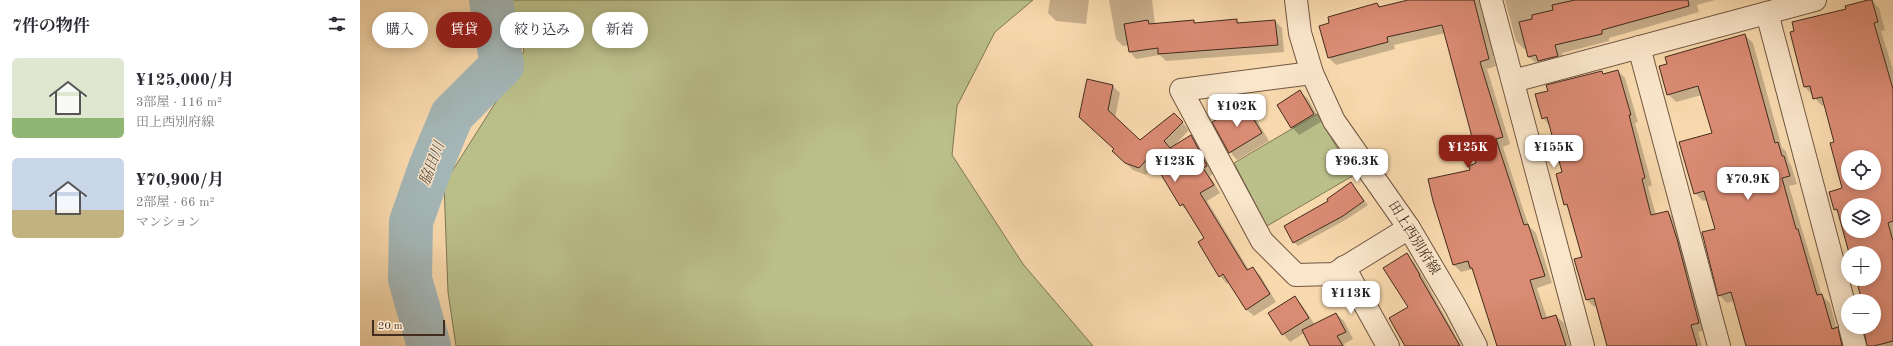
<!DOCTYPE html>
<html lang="ja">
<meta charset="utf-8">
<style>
:root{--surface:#fff;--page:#f2f2f3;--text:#2b2b33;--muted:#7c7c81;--accent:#8f2418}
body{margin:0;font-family:"Old Standard TT","Noto Serif JP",serif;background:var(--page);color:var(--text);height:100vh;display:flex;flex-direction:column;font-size:15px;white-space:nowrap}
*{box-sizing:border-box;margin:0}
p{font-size:13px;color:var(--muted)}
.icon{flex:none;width:22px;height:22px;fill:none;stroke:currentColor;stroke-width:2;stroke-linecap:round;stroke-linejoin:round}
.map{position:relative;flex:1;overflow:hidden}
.drawer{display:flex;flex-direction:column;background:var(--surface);width:360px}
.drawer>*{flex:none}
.hud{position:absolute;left:12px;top:12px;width:380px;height:36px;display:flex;gap:8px}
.tools{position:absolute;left:1481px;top:150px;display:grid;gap:8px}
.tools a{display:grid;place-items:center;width:40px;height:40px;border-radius:50%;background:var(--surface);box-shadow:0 2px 10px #0003;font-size:20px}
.scale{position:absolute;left:12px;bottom:10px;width:73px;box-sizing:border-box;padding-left:4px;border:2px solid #432b1d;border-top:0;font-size:11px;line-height:14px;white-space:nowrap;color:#432b1d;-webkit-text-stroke:3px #fae6ca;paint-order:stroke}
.price{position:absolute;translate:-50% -34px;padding:0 9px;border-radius:8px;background:#fff;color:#222;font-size:13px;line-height:26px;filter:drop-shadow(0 1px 2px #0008)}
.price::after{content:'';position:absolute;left:50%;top:24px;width:12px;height:9px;margin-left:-6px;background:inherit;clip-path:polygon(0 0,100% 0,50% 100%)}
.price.selected{background:var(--accent);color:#fff}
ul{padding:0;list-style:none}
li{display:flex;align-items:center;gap:12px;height:100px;padding:0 12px}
li span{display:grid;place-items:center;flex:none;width:112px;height:80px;border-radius:6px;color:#555}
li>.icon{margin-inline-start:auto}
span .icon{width:48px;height:48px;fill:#fffc;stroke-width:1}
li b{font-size:17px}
h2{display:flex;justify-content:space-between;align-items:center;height:48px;padding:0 12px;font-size:17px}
.chip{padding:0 14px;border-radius:18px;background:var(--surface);box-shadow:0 2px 10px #0003;font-size:14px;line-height:36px}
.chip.selected{background:var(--accent);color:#fff}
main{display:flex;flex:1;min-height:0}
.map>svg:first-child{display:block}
.green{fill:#bbc08b;stroke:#7f7654}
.shadow{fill:#0003;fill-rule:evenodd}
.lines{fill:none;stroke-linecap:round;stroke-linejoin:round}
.river{stroke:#a4b7b7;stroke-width:44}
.building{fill:#da8b73;stroke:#432b1d;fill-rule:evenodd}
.minor-casing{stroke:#705641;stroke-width:24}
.minor{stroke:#fae6ca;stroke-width:22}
.labels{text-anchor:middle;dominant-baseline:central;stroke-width:3;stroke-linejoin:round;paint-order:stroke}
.street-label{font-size:14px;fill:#432b1d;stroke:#fae6ca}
.water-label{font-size:15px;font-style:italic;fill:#5b4e44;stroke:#fae6ca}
</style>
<main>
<section class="drawer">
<h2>7件の物件<svg class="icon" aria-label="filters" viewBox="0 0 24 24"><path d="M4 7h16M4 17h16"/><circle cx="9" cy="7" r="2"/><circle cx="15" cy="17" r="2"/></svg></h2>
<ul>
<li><span style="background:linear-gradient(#dfe7d0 75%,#8fb573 0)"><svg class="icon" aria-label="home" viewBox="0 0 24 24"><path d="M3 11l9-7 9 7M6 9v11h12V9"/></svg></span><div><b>¥125,000/月</b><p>3部屋 · 116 m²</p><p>田上西別府線</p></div></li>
<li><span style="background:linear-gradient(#c9d6e8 65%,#c2b280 0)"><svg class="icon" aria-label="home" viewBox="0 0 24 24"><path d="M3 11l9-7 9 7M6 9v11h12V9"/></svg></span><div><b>¥70,900/月</b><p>2部屋 · 66 m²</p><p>マンション</p></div></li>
</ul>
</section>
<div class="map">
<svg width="1533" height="346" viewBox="0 0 1533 346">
<rect width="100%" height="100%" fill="#f8d9ad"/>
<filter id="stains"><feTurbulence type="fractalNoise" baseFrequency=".005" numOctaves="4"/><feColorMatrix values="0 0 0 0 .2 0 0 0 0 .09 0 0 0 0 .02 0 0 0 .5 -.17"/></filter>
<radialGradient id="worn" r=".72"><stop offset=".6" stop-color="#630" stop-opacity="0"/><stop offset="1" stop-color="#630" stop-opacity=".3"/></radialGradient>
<g class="green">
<path d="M149 0H673L635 32 597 106 592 155 663 264 733 346H96L88 292 84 184 141 94 164 51Z"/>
<path d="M957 114 979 151 996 174 907 226 874 163Z"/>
</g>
<g class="shadow">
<path d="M690 0H729L726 24 696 21 688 13Z"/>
<path d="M749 0H792L795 25 834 21 836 24 877 20 880 24 915 21 922 28 924 52 806 61 800 55 776 59 770 52 769 45 763 46 756 39Z"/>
<path d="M1053 0H1129L1138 55 1133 56 1136 66 1127 69 1150 144 1143 147 1162 206 1169 226 1176 233 1192 283 1177 288 1187 318 1196 316 1204 323 1210 346H1138L1113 269 1101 272 1094 265 1074 200 1117 164V153L1085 33 1034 45 1035 49 976 65 969 58 970 24 1017 4 1021 7Z"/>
<path d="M1145 0H1355L1337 5 1339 12 1249 38V41L1202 53 1205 64H1177L1169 57 1167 48 1164 49 1156 41Z"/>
<path d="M1511 0 1519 8 1525 30 1521 31 1533 70V346H1508L1503 327H1514V301H1503L1497 279H1514V253H1490L1480 214 1475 210 1470 192 1484 189 1475 142 1465 105 1462 106 1445 87 1431 33ZM1488 157H1514V183H1488ZM1488 205H1514V231H1488Z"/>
<path d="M1385 35 1393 43 1422 148 1426 151 1429 162 1431 165 1437 184 1429 186 1462 296 1470 303 1476 326 1485 333 1489 346H1387L1374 301 1367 303 1359 295 1356 229 1348 200 1343 201 1335 193 1353 134 1342 95 1316 102 1308 94Z"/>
<path d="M1258 71 1265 78 1278 122 1275 123 1292 185 1288 187 1296 215 1308 212 1315 219 1346 330 1338 332 1342 346H1248L1237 306 1234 307 1226 299 1223 258 1209 209 1205 204 1203 173 1190 126 1183 118 1189 91 1242 72 1244 74Z"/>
<path d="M753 86 760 93 755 118 780 142 821 121 829 130 814 146 831 136 838 144 854 173 850 176 860 193 847 201 889 270 892 268 900 275 916 302 894 316 886 309 869 282 867 284 860 276 845 238 829 212 821 205 796 164 786 175 773 170 753 151 755 149 728 124Z"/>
<path d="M940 92 948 99 961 122 939 135 932 127Z"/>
<path d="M885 106 893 114 909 141 877 160 870 152Z"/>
<path d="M991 183 1008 205 987 219 938 246 934 242 969 201Z"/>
<path d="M1047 255 1054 262 1066 282 1101 346H1046L1050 307Z"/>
<path d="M935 297 942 305 955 325 976 314 984 321 993 339 984 344 985 346H951L944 333 930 342 923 334Z"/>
</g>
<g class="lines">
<path class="river" d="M69 346 50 279 51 222 70 168 92 115 142 65 131 0"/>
</g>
<g class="building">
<path d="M1048 0H1114L1129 59 1120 62 1143 137 1136 139 1155 197 1164 225 1168 224 1185 276 1170 280 1182 319 1196 315 1206 346H1137L1112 268H1110L1108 261 1093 265 1073 201 1068 179 1110 170 1109 166 1116 163 1113 153 1116 152 1082 25 1027 37 1028 42 968 58 959 26 969 23 968 17 1017 3 1019 7Z"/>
<path d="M1215 0H1328L1329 6 1242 30V34L1195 45 1198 56 1178 61 1176 55 1168 57 1159 22 1172 19V15L1193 10 1192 5Z"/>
<path d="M1508 0H1512L1518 22 1514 23 1533 89V221L1528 223 1533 241V341L1514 346H1507L1503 327H1514V301H1502L1496 279H1514V253H1489L1477 209 1474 210 1469 192 1482 188 1470 143 1474 142 1462 97 1453 99 1450 86 1444 87 1430 32 1434 31 1432 22 1486 9 1485 6ZM1488 157H1514V183H1488ZM1488 205H1514V231H1488Z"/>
<path d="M877 19V23L915 20 918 45 798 54V48L769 52 764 24 788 20 789 24 834 20V23Z"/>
<path d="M1385 34 1415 143 1418 142 1422 156H1424L1430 176 1422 178 1436 229H1438L1457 295 1462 294 1472 329 1478 327 1482 346H1386L1371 292 1358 296 1342 232 1355 229 1344 191 1334 194 1319 142 1352 133 1338 86 1307 95 1299 66 1307 64 1305 57Z"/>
<path d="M1258 70 1271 115H1269L1285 178 1282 179 1291 215 1308 211 1317 239 1339 323 1331 325 1337 346H1247L1234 298 1226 300 1214 259 1222 257 1207 204 1204 205 1196 174 1202 172 1187 117 1182 119 1175 94 1188 91 1186 85 1242 71 1243 74Z"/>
<path d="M727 79 753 85 748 110 780 140 814 113 823 122 804 141 810 148 831 135 847 166 843 168 854 185 840 193 887 270 893 267 910 294 886 310 863 274 859 277 838 242 844 238 823 204 820 206 790 156 779 168 765 163 752 151 754 149 719 117Z"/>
<path d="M940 90 954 114 931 128 917 105Z"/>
<path d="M885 105 902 133 869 153 852 122Z"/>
<path d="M991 182 1004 201 983 216 933 243 924 226 968 201 967 199Z"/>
<path d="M1047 253 1060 275H1059L1100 346H1045L1029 318 1048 307 1023 268Z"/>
<path d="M935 296 949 318 922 335 908 313Z"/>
<path d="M976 313 986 332 977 336 983 346H950L942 330Z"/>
</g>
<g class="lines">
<defs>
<g id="minor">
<path d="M936 0 940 33 952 73 974 121 1049 228 1095 306 1116 346"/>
<path d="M1131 0 1223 346"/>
<path d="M1407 13 1488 319"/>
<path d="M1279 47 1359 346"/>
<path d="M952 73 821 90 902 241 936 275 974 274 1049 228"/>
<path d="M1153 81 1455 0"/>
<path d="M984 267 1028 346"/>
<path d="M1490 327 1495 346"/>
</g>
</defs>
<use href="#minor" class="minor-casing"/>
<use href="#minor" class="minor"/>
</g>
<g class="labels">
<g class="street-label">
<text transform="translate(1054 238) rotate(58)">田上西別府線</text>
</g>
<g class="water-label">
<text transform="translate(73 164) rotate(-69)">脇田川</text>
</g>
</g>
<rect width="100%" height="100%" filter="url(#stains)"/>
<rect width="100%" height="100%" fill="url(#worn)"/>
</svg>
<div class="tools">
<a><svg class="icon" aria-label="locate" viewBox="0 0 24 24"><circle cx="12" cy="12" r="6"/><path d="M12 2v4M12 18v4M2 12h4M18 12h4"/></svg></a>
<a><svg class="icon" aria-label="layers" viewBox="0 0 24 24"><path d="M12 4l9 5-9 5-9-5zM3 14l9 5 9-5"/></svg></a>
<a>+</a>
<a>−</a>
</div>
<div class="scale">20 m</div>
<b class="price" style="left:877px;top:128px">¥102K</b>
<b class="price selected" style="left:1108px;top:169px">¥125K</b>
<b class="price" style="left:1194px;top:169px">¥155K</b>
<b class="price" style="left:815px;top:183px">¥123K</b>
<b class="price" style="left:997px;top:183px">¥96.3K</b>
<b class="price" style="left:1388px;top:201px">¥70.9K</b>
<b class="price" style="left:991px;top:315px">¥113K</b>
<div class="hud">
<a class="chip">購入</a>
<a class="chip selected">賃貸</a>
<a class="chip">絞り込み</a>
<a class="chip">新着</a>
</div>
</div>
</main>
